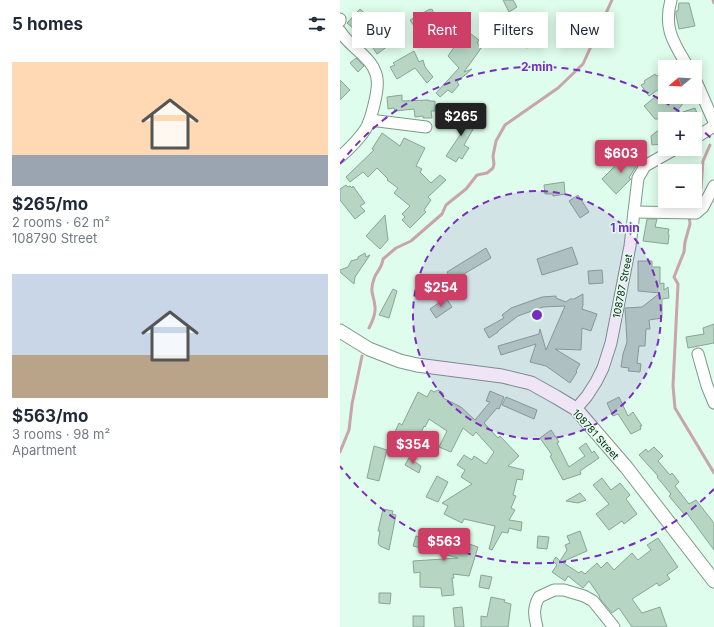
<!DOCTYPE html>
<meta charset="utf-8">
<style>
:root{--surface:#fff;--page:#f6f6f7;--text:#1f2937;--muted:#747a83;--accent:#ce3f68}
body{margin:0;font-family:Inter,sans-serif;background:var(--page);color:var(--text);height:100vh;display:flex;flex-direction:column;font-size:15px;white-space:nowrap}
*{box-sizing:border-box;margin:0}
p{font-size:13px;color:var(--muted)}
.icon{flex:none;width:22px;height:22px;fill:none;stroke:currentColor;stroke-width:2;stroke-linecap:round;stroke-linejoin:round}
.map{position:relative;flex:1;overflow:hidden}
.side{display:flex;flex-direction:column;background:var(--surface);width:340px}
.side>*{flex:none}
.banner{position:absolute;left:12px;top:12px;width:302px;height:36px;display:flex;gap:8px}
.needle{width:26px;rotate:252deg}
.controls{position:absolute;left:318px;top:60px;display:grid;gap:8px}
.controls a{display:grid;place-items:center;width:44px;height:44px;border-radius:0px;background:var(--surface);box-shadow:0 2px 10px #0003;font-size:20px}
.price{position:absolute;translate:-50% -34px;padding:0 9px;border-radius:4px;background:var(--accent);color:#fff;font-size:13px;line-height:26px;filter:drop-shadow(0 1px 2px #0008)}
.price::after{content:'';position:absolute;left:50%;top:24px;width:12px;height:9px;margin-left:-6px;background:inherit;clip-path:polygon(0 0,100% 0,50% 100%)}
.price.current{background:#222;color:#fff}
ul{padding:0;list-style:none}
li{display:grid;align-content:center;gap:8px;height:212px;padding:0 12px}
li span{display:grid;place-items:center;height:124px;border-radius:0px;color:#555}
li>.icon{margin-inline-start:auto}
span .icon{width:72px;height:72px;fill:#fffc;stroke-width:1}
li b{font-size:17px}
h2{display:flex;justify-content:space-between;align-items:center;height:48px;padding:0 12px;font-size:17px}
.pill{padding:0 14px;border-radius:0px;background:var(--surface);box-shadow:0 2px 10px #0003;font-size:14px;line-height:36px}
.pill.current{background:var(--accent);color:#fff}
main{display:flex;flex:1;min-height:0}
.map>svg:first-child{display:block}
.lines{fill:none;stroke-linecap:round;stroke-linejoin:round}
.stream{stroke:#c7a5aa;stroke-width:3}
.building{fill:#b6d5c3;stroke:#89a595}
.minor-casing{stroke:#7d9989;stroke-width:13}
.tertiary-casing{stroke:#7d9989;stroke-width:15}
.minor{stroke:#fff;stroke-width:11}
.tertiary{stroke:#fff;stroke-width:13}
.ring{fill:none;stroke:#7b2cbf;stroke-width:2;stroke-dasharray:7 5}
.labels{text-anchor:middle;dominant-baseline:central;stroke-width:3;stroke-linejoin:round;paint-order:stroke}
.street-label{font-size:10px;fill:#111c16;stroke:#dffdec}
.centre{fill:#7b2cbf;stroke:#dffdec;stroke-width:2}
.ring-label{font-size:12px;text-anchor:middle;font-weight:bold;fill:#7b2cbf;stroke:#dffdec;stroke-width:3;stroke-linejoin:round;paint-order:stroke}
</style>
<main>
<section class="side">
<h2>5 homes<svg class="icon" aria-label="filters" viewBox="0 0 24 24"><path d="M4 7h16M4 17h16"/><circle cx="9" cy="7" r="2"/><circle cx="15" cy="17" r="2"/></svg></h2>
<ul>
<li><span style="background:linear-gradient(#ffd9b3 75%,#9aa5b1 0)"><svg class="icon" aria-label="home" viewBox="0 0 24 24"><path d="M3 11l9-7 9 7M6 9v11h12V9"/></svg></span><div><b>$265/mo</b><p>2 rooms · 62 m²</p><p>108790 Street</p></div></li>
<li><span style="background:linear-gradient(#c9d6e8 65%,#b9a48a 0)"><svg class="icon" aria-label="home" viewBox="0 0 24 24"><path d="M3 11l9-7 9 7M6 9v11h12V9"/></svg></span><div><b>$563/mo</b><p>3 rooms · 98 m²</p><p>Apartment</p></div></li>
</ul>
</section>
<div class="map">
<svg width="374" height="627" viewBox="0 0 374 627">
<rect width="100%" height="100%" fill="#dffdec"/>
<g class="lines">
<g class="stream">
<path d="M373 0 374 3"/>
<path d="M349 210 359 197 361 188 363 161 370 145"/>
<path d="M349 215 350 224 345 242 344 252 334 277 338 284 333 386 335 408 374 473"/>
<path d="M29 328C32 322 36 315 35 307 34 294 29 293 34 279 36 271 42 269 43 259L56 248 71 241 102 214 106 205 126 189 137 175 147 173 153 168 154 164 153 156 156 141 165 125 218 88 243 64 272 0"/>
<path d="M0 452 9 430 12 404 22 356"/>
</g>
</g>
<g class="building">
<path d="M163 0H173L177 7 169 12Z"/>
<path d="M339 3H349L355 26 339 29 336 15V11H338Z"/>
<path d="M20 9 33 21 35 19 43 31 40 34 48 46 37 54 29 42 7 23Z"/>
<path d="M90 9V10L92 9 97 22 76 29 70 20Z"/>
<path d="M183 24 194 46 186 48 179 26Z"/>
<path d="M123 34 128 38 131 34 139 40 137 43 142 47 124 72 132 69 117 82 119 85 112 93 108 90 100 97 96 93 119 68 108 56Z"/>
<path d="M74 51 79 62 83 60 85 67 93 77 87 83 75 68 57 79 50 67 55 65 53 63Z"/>
<path d="M16 58 24 66 18 72 10 63Z"/>
<path d="M325 73V85L309 96 301 85 305 83 304 81 315 74 316 76Z"/>
<path d="M0 80 10 90 0 100Z"/>
<path d="M62 95V101L89 100V101H95V111H91L92 118H83V116L75 117 74 109 55 111 54 108 48 109 47 97Z"/>
<path d="M315 97H348L334 115 355 108 358 116H356L357 119H315L304 106Z"/>
<path d="M117 113 136 124 124 145 129 148 125 154 122 159 119 157 116 162 106 156 122 132 110 125Z"/>
<path d="M325 125V141L321 144 312 145 311 136Z"/>
<path d="M42 133 60 146 64 138 85 148 76 166 82 169 80 172 91 183 100 175 106 180 88 197 91 200 84 210 86 212 70 228 62 220 65 217 62 214 70 206 54 193 58 188 47 180 48 179 37 168 28 177 23 172 10 182 6 177 34 150 32 149Z"/>
<path d="M302 152 304 153 289 178 291 179 276 194 262 179 274 167 279 158 287 165Z"/>
<path d="M224 182 225 194 213 196V194H205L204 185Z"/>
<path d="M6 185 8 187 10 186 12 188 13 186 25 203 20 206 25 211 15 219 0 200V189Z"/>
<path d="M238 195 249 212 240 218 229 201Z"/>
<path d="M45 215 48 240 40 249 26 236Z"/>
<path d="M307 219H317L315 227 329 229 328 234 329 235 328 244 303 241Z"/>
<path d="M232 247 238 264 202 275 197 259Z"/>
<path d="M146 248 151 258 112 281 107 272Z"/>
<path d="M25 253 26 257 30 255 15 277 14 284 0 272V270L8 267 11 261 18 259V257Z"/>
<path d="M298 261H312V267H320V284L324 283V290L328 287 329 298 322 299V318L309 320 310 329H306L305 346H299L297 363 301 364 300 372 288 371 289 368 281 367 283 354 287 342 285 308 302 307 320 293 298 291Z"/>
<path d="M262 270 263 283 249 284 248 271Z"/>
<path d="M53 289 57 291 49 318 39 315Z"/>
<path d="M243 294V305L242 309 257 314 251 331 242 328 241 350 215 349 240 364 236 371 237 372 230 383 206 366 190 362 196 344 161 355 158 346 199 334 200 329 206 350 225 306 203 307 178 316 158 331V332L149 338 144 329 164 318 162 315 171 308 202 297 216 296V298L226 302 230 299H234Z"/>
<path d="M106 298 112 307 96 318 90 309Z"/>
<path d="M374 324V343L348 348 346 337 364 334 363 328Z"/>
<path d="M91 390 94 392 98 390 103 393V398L121 407 135 420 150 402 146 401 150 391 164 397 159 409 157 408 144 423 158 438 160 436 179 456 168 466 184 470 182 480 177 479 173 495 176 496 171 508 175 510 169 520 182 522 181 531 169 528 168 533 162 532 152 550 149 549 155 526 124 519 122 523 104 514 108 506 102 503 132 484 121 477 125 470 117 465 124 455 132 460 134 456 146 464 154 452 136 432 133 436 123 428 111 452 99 447 107 431 89 419 85 427 84 426 77 442 70 439 69 441 54 434 59 423 62 425 78 392 87 397Z"/>
<path d="M166 397 197 410 194 419 162 405Z"/>
<path d="M279 397 288 416 293 412 302 426H300L301 429 291 434 278 414 273 416 267 403Z"/>
<path d="M211 430 219 442 217 443 229 467 245 456 239 448 246 443 252 453 254 451 259 458 240 471 241 474 223 480 210 456 212 455 200 438Z"/>
<path d="M34 446 47 450 39 481 27 478Z"/>
<path d="M314 447 323 456 318 461 330 475 332 473 339 482 335 486 349 504 356 500 374 523V550L346 512 344 514 329 496 331 494 317 477 318 476 299 455 306 449 308 452Z"/>
<path d="M69 458 81 466 79 473 65 465Z"/>
<path d="M97 476 108 482 98 502 86 497Z"/>
<path d="M262 478 271 490 280 483 290 495 286 499 297 514 284 524 282 521 269 530 256 514 269 504 253 485Z"/>
<path d="M240 493 246 500 238 503 226 501Z"/>
<path d="M43 509 53 511 52 514 56 515 49 550 40 546 38 543 40 531H38Z"/>
<path d="M118 530 112 538 138 547 129 576 113 574 114 578H112L114 595 102 596 101 588 80 587V572L74 573 73 561 118 558 73 546 76 536 98 542 102 534Z"/>
<path d="M240 531 247 551 222 562 239 573 241 571 245 574 257 563 261 568 267 562 274 570 292 553 298 560 311 550 307 545 318 538 338 567 327 575 330 579 319 586 317 583 292 599 302 613 320 607 327 627H292L279 608 272 613 261 600 259 597H260L249 581 243 588 228 576 225 581 212 572 217 565 213 561 216 557 220 561 227 550 225 545 230 543 227 536Z"/>
<path d="M198 536 209 537 207 549 197 548Z"/>
<path d="M141 575 152 577 149 589 139 587Z"/>
<path d="M39 593H51L50 604 39 603Z"/>
<path d="M151 597 165 600 164 602 171 604 168 627H141V616L147 617Z"/>
<path d="M122 607 124 627H115L113 608Z"/>
<rect x="73" y="616" width="11" height="11"/>
</g>
<g class="lines">
<defs>
<g id="minor">
<path d="M331 0C323 29 334 43 348 67"/>
<path d="M0 21V19"/>
<path d="M0 31C8 45 25 53 33 67 35 71 37 75 37 79 39 89 31 121 25 130 18 140 9 149 0 157"/>
<path d="M355 79 374 122"/>
<path d="M30 120 86 127"/>
<path d="M355 138 374 126"/>
<path d="M294 212 356 213 363 207 374 186"/>
<path d="M358 354 367 386 374 403"/>
<path d="M236 409 247 396 256 382 263 368 271 343 290 246 298 178 305 166 335 149"/>
<path d="M197 627C194 616 193 607 199 597L214 590H224L244 596 253 601 274 627"/>
</g>
<path id="tertiary" d="M0 331 29 349 60 361 77 365 162 376 191 383 216 397 236 409 286 467 374 581"/>
</defs>
<use href="#minor" class="minor-casing"/>
<use href="#tertiary" class="tertiary-casing"/>
<use href="#minor" class="minor"/>
<use href="#tertiary" class="tertiary"/>
</g>
<circle cx="197" cy="315" r="124" fill="#7b2cbf" fill-opacity=".12"/>
<g class="ring">
<circle cx="197" cy="315" r="124"/>
<path d="M374 489A248 248 0 0 1 0 466M0 164A248 248 0 0 1 348 118M356 125A248 248 0 0 1 374 141"/>
</g>
<g class="labels">
<g class="street-label">
<text transform="translate(282 286) rotate(-79)">108787 Street</text>
<text transform="translate(256 434) rotate(48)">108781 Street</text>
</g>
</g>
<circle cx="197" cy="315" r="6" class="centre"/>
<g class="ring-label">
<text x="197" y="71">2 min</text>
<text x="285" y="232">1 min</text>
</g>
</svg>
<div class="controls">
<a><svg class="needle" viewBox="-14 -14 28 28"><path d="M0-13l5 13h-10z" fill="#e53935"/><path d="M0 13l5-13h-10z" fill="#747a83"/></svg></a>
<a>+</a>
<a>−</a>
</div>
<b class="price current" style="left:121px;top:137px">$265</b>
<b class="price" style="left:281px;top:174px">$603</b>
<b class="price" style="left:101px;top:308px">$254</b>
<b class="price" style="left:73px;top:465px">$354</b>
<b class="price" style="left:104px;top:562px">$563</b>
<div class="banner">
<a class="pill">Buy</a>
<a class="pill current">Rent</a>
<a class="pill">Filters</a>
<a class="pill">New</a>
</div>
</div>
</main>
